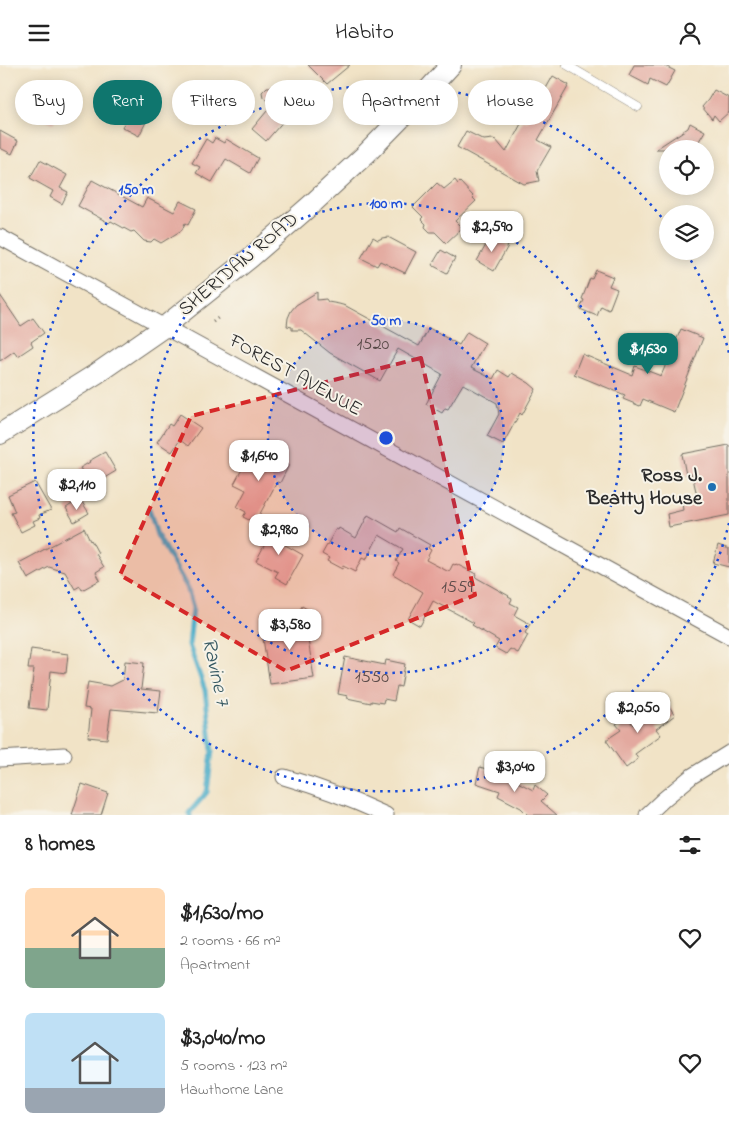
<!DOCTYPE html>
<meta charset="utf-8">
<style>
:root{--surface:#fff;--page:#f2f2f2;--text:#222;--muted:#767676;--accent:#0f766e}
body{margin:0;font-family:"Indie Flower",sans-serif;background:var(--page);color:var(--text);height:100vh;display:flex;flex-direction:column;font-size:19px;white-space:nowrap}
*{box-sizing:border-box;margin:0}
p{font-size:16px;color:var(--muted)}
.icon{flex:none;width:28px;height:28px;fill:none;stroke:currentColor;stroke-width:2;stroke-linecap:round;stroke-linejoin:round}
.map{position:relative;height:750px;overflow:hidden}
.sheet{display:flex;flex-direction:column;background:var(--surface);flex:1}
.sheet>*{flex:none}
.hud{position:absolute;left:15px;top:15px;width:700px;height:45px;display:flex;gap:10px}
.buttons{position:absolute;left:659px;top:75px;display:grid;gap:10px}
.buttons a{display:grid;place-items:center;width:55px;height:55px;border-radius:50%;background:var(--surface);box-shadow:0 2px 12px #0003;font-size:25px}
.price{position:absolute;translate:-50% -42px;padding:0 11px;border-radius:10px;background:#fff;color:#222;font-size:16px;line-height:32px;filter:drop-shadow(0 1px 2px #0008)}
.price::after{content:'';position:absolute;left:50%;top:30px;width:15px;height:11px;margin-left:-8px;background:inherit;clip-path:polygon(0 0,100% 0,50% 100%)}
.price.selected{background:var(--accent);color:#fff}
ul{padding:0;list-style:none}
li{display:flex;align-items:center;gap:15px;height:125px;padding:0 25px}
li span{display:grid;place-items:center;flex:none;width:140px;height:100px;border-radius:8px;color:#555}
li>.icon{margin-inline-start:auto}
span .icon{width:60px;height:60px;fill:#fffc;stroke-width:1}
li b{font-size:21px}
h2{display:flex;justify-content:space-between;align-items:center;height:60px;padding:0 25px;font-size:21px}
.chip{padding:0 18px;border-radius:22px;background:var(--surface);box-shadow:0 2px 12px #0003;font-size:18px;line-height:45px}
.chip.selected{background:var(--accent);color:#fff}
header{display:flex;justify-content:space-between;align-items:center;height:65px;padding:0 25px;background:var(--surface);font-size:22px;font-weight:600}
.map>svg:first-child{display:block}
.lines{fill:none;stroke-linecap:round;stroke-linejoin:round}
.stream{stroke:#47abc7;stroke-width:5}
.building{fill:#e3a99f}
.service-casing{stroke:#706b61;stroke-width:9}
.minor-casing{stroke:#706b61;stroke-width:17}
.tertiary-casing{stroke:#706b61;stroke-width:22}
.path{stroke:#706b61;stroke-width:3;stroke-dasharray:1 4;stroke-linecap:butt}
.service{stroke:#fff;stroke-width:8}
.minor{stroke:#fff;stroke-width:15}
.tertiary{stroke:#fff;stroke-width:20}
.marked{fill:#d62828;fill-opacity:0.2;stroke:#d62828;stroke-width:4;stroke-dasharray:10 6;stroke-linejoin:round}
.ring{fill:none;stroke:#1d4ed8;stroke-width:2.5;stroke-dasharray:2.5 5}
.poi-dot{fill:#1f6fb2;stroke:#f7f3e8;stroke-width:2}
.labels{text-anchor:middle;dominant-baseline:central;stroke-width:4;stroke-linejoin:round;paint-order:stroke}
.number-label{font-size:18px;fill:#594a48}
.street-label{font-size:20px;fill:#2b2b2b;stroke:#f7f3e8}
.poi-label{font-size:20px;font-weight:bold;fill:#2b2b2b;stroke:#f7f3e8;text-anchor:end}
.water-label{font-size:21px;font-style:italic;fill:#355862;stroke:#f7f3e8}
.centre{fill:#1d4ed8;stroke:#f7f3e8;stroke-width:2.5}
.ring-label{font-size:15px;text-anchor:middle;font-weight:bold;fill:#1d4ed8;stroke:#f7f3e8;stroke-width:4;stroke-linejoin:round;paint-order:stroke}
</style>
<header><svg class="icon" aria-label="menu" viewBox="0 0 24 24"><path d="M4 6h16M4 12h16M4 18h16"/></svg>Habito<svg class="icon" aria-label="person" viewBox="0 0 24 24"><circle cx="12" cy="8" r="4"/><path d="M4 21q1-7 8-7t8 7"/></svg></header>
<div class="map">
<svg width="729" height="750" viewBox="0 0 729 750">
<rect width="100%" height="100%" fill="#f7f3e8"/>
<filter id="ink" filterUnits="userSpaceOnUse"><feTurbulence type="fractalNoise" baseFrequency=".02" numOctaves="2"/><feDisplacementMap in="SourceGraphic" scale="10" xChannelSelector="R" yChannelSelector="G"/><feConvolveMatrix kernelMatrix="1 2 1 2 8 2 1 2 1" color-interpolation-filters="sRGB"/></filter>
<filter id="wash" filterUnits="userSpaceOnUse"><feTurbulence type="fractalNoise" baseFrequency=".0096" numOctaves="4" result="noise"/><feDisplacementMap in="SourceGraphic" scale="20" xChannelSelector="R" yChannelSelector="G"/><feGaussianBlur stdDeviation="1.12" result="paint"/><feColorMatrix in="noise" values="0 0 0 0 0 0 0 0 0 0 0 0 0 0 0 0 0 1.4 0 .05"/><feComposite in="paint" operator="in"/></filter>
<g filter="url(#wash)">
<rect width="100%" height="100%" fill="#f1e3c6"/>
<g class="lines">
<path class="stream" d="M149 444 157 470 187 522 193 543 189 580 205 625 212 686 207 727 189 748 190 750"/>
</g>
<g id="blocks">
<g class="building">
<path d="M308 0H350L327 19Z"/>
<path d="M634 0H663L675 6 666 22 650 14 648 20 629 10Z"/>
<path d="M553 11 569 20 538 75 551 82 537 106 539 116 524 119 457 82 466 66 484 75 493 74 496 75 506 87 523 55 527 57Z"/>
<path d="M267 22H272L282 31 286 26 297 35 299 33 310 43 302 53 293 45 266 76 252 64 272 40 263 32 262 27Z"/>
<path d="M714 25 729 33V47L719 56 714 50 712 54 702 42 708 35Z"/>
<path d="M47 37 60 44 53 58 39 51Z"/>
<path d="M133 42 149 51 139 71 122 62Z"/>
<path d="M690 58 705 66 696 81 693 79 685 84H656L688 63Z"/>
<path d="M0 66 18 76 12 89 0 83Z"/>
<path d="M215 73 224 78 226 74 258 93 250 108 226 94 212 117 196 108 200 102 192 98 206 74 212 78Z"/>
<path d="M40 95 67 110 60 123 68 127 62 139 50 132 53 126 30 113Z"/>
<path d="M92 115 142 142 147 133 174 147 180 136 196 144 188 160 185 158 182 165 161 178 154 174 151 177 144 176 134 166 131 167 111 156 109 158 78 141Z"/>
<path d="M455 115 458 119 460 117 473 131 472 132 476 136 455 156 462 163 446 178 435 167H430L425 162 426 159 421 154 423 152 413 142 437 118 444 124Z"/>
<path d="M491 171 508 181 494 206 477 196Z"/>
<path d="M373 172 378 175 382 173 388 172 416 187 405 208 380 196 377 201 361 193Z"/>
<path d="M441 185 455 193 447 208 432 200Z"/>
<path d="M596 205 613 212 609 221 617 224 609 245 601 241 597 251 580 244 584 235 582 234 590 213 592 214Z"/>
<path d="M317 227V235L326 234 328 237 339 239 346 241 419 281 429 263 459 280 467 267 485 278 471 303 493 314 498 305 509 312 512 308 529 318 536 324 522 350 520 348 503 379 487 371 499 349 497 338 463 319 448 344 445 343 442 348 426 339 442 309 398 284 380 316 330 288 301 265H292V262L287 261 288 253 291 246 296 240Z"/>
<path d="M0 230 21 261 33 253 44 268 31 277 33 281 18 291 14 286 0 296Z"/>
<path d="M681 264 703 273 674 347 643 334 640 341 623 334 625 330 574 309 582 289 632 310 635 301 661 311Z"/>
<path d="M180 349 201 363 188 381 180 375 172 387 157 377 169 359 172 361Z"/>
<path d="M729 380V450L669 462 667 449 683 445 682 438 698 435 692 409 686 410 682 389Z"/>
<path d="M254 382 289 400 280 418 277 417 255 458 243 452 246 447 237 442 246 425 234 419Z"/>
<path d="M105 387 116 406 91 421 80 403 90 397 89 396Z"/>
<path d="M35 417 51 445 39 450 40 453 33 456 35 460 21 467 11 448 15 447 8 430Z"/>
<path d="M80 434 89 448 74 457 66 443Z"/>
<path d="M368 450 398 467 400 463 430 480 428 483 431 485 426 495 449 507 453 499 455 500 456 499 476 509 475 511 477 513 509 531 508 532 512 534 510 538 518 542 514 550 530 559 525 568 528 570 518 588 510 584 506 589 495 583 499 576 472 560 474 558 433 536 420 561 408 554 423 527 393 509 399 498 396 496 403 484 379 470 366 495 362 493 355 507 343 501 342 504 327 496 329 493 322 489 336 464 338 465 339 463 356 473Z"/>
<path d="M274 462 285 468 280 477 303 490 287 519 275 512 278 507 256 496Z"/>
<path d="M84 463 90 476 91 475 98 488 96 489 104 502 96 507 100 515 82 525 80 521 75 524 65 507 49 502 28 514 19 498Z"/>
<path d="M718 480 729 484V502L713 498Z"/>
<path d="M302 541 317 550 307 568 314 613 270 619 262 567 290 564Z"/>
<path d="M31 584 68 589 66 608 51 606 47 645 29 643 34 604H28Z"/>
<path d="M345 592 385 600 386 595 405 599 401 622 397 621 394 636 384 634 383 638 371 636V638L347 633 348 631 338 629Z"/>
<path d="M125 596 144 598 141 624 161 626 158 648 111 644 107 674 88 672 91 644 84 643 88 617 111 621 123 615Z"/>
<path d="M666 637 675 650 656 664 661 670 635 689 638 694 626 703 606 675 621 665 616 659 627 651 633 660Z"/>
<path d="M480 702 504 710 533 725 535 720 547 730 541 736 557 750H528L521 743 498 731 500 726 476 718Z"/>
<path d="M82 719 108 728 101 750H72Z"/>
</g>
</g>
</g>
<g filter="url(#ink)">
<use href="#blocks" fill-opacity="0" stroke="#706b61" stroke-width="1"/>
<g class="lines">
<defs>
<path id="service" d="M567 0 638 42"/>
<g id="minor">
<path d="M0 172 729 571"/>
<path d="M0 694 64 690"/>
<path d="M284 712C319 722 353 735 386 750"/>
<path d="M647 750 664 734 692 711 729 688"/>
</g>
<path id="tertiary" d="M0 369 96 309 164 262 250 193 312 139 366 89 415 39 451 0"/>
</defs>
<use href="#service" class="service-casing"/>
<use href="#minor" class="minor-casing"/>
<use href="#tertiary" class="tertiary-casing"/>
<path class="path" d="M213 257 218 253"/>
<use href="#service" class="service"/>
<use href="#minor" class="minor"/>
<use href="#tertiary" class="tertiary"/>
</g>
</g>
<path class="marked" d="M421 293 475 530 286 606 120 510 191 351Z"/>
<circle cx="386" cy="373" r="118" fill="#1d4ed8" fill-opacity=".12"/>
<g class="ring">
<circle cx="386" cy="373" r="118"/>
<circle cx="386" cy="373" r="235"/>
<path d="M729 458A353 353 0 1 1 666 158M687 189A353 353 0 0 1 729 288"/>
</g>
<circle class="poi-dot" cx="712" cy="422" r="5"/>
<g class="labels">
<g class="number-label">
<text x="373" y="280">1520</text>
<text x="457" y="523">1559</text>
<text x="372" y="613">1550</text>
</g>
<g class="street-label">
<text transform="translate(239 200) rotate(-40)">SHERIDAN ROAD</text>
<text transform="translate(295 311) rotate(29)">FOREST AVENUE</text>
</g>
<g class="poi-label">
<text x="702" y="411">Ross J.<tspan x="702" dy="23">Beatty House</tspan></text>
</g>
<g class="water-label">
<text transform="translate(215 607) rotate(78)">Ravine 7</text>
</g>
</g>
<circle cx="386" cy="373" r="8" class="centre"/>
<g class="ring-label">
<text x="136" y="129">150 m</text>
<text x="386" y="143">100 m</text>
<text x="386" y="260">50 m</text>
</g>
</svg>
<div class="buttons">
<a><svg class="icon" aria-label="locate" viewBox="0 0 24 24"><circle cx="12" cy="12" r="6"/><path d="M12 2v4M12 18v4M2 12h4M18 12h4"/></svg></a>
<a><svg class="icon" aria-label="layers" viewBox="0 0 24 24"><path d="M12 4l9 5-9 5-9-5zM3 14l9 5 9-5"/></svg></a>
</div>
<b class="price" style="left:492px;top:188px">$2,590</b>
<b class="price selected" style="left:648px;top:310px">$1,630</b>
<b class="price" style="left:259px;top:417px">$1,640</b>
<b class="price" style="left:77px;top:446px">$2,110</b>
<b class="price" style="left:279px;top:491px">$2,980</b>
<b class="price" style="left:290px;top:586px">$3,580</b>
<b class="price" style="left:638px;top:669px">$2,050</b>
<b class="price" style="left:515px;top:728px">$3,040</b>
<div class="hud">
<a class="chip">Buy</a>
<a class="chip selected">Rent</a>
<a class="chip">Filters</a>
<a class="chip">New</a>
<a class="chip">Apartment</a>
<a class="chip">House</a>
</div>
</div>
<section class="sheet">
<h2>8 homes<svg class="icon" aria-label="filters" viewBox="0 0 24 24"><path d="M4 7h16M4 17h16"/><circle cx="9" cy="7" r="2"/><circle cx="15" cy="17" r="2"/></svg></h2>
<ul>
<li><span style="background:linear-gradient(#ffd9b3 60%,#7fa58c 0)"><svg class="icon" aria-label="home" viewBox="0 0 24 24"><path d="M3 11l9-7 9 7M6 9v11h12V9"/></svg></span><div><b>$1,630/mo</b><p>2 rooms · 66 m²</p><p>Apartment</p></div><svg class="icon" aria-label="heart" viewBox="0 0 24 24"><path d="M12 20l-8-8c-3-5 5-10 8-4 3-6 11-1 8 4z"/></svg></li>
<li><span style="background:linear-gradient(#bfe0f5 75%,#9aa5b1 0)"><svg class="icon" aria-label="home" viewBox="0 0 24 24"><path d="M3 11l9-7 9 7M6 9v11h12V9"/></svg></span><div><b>$3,040/mo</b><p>5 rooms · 123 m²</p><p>Hawthorne Lane</p></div><svg class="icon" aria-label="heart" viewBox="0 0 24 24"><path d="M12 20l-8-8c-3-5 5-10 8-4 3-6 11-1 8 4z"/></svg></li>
</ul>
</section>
